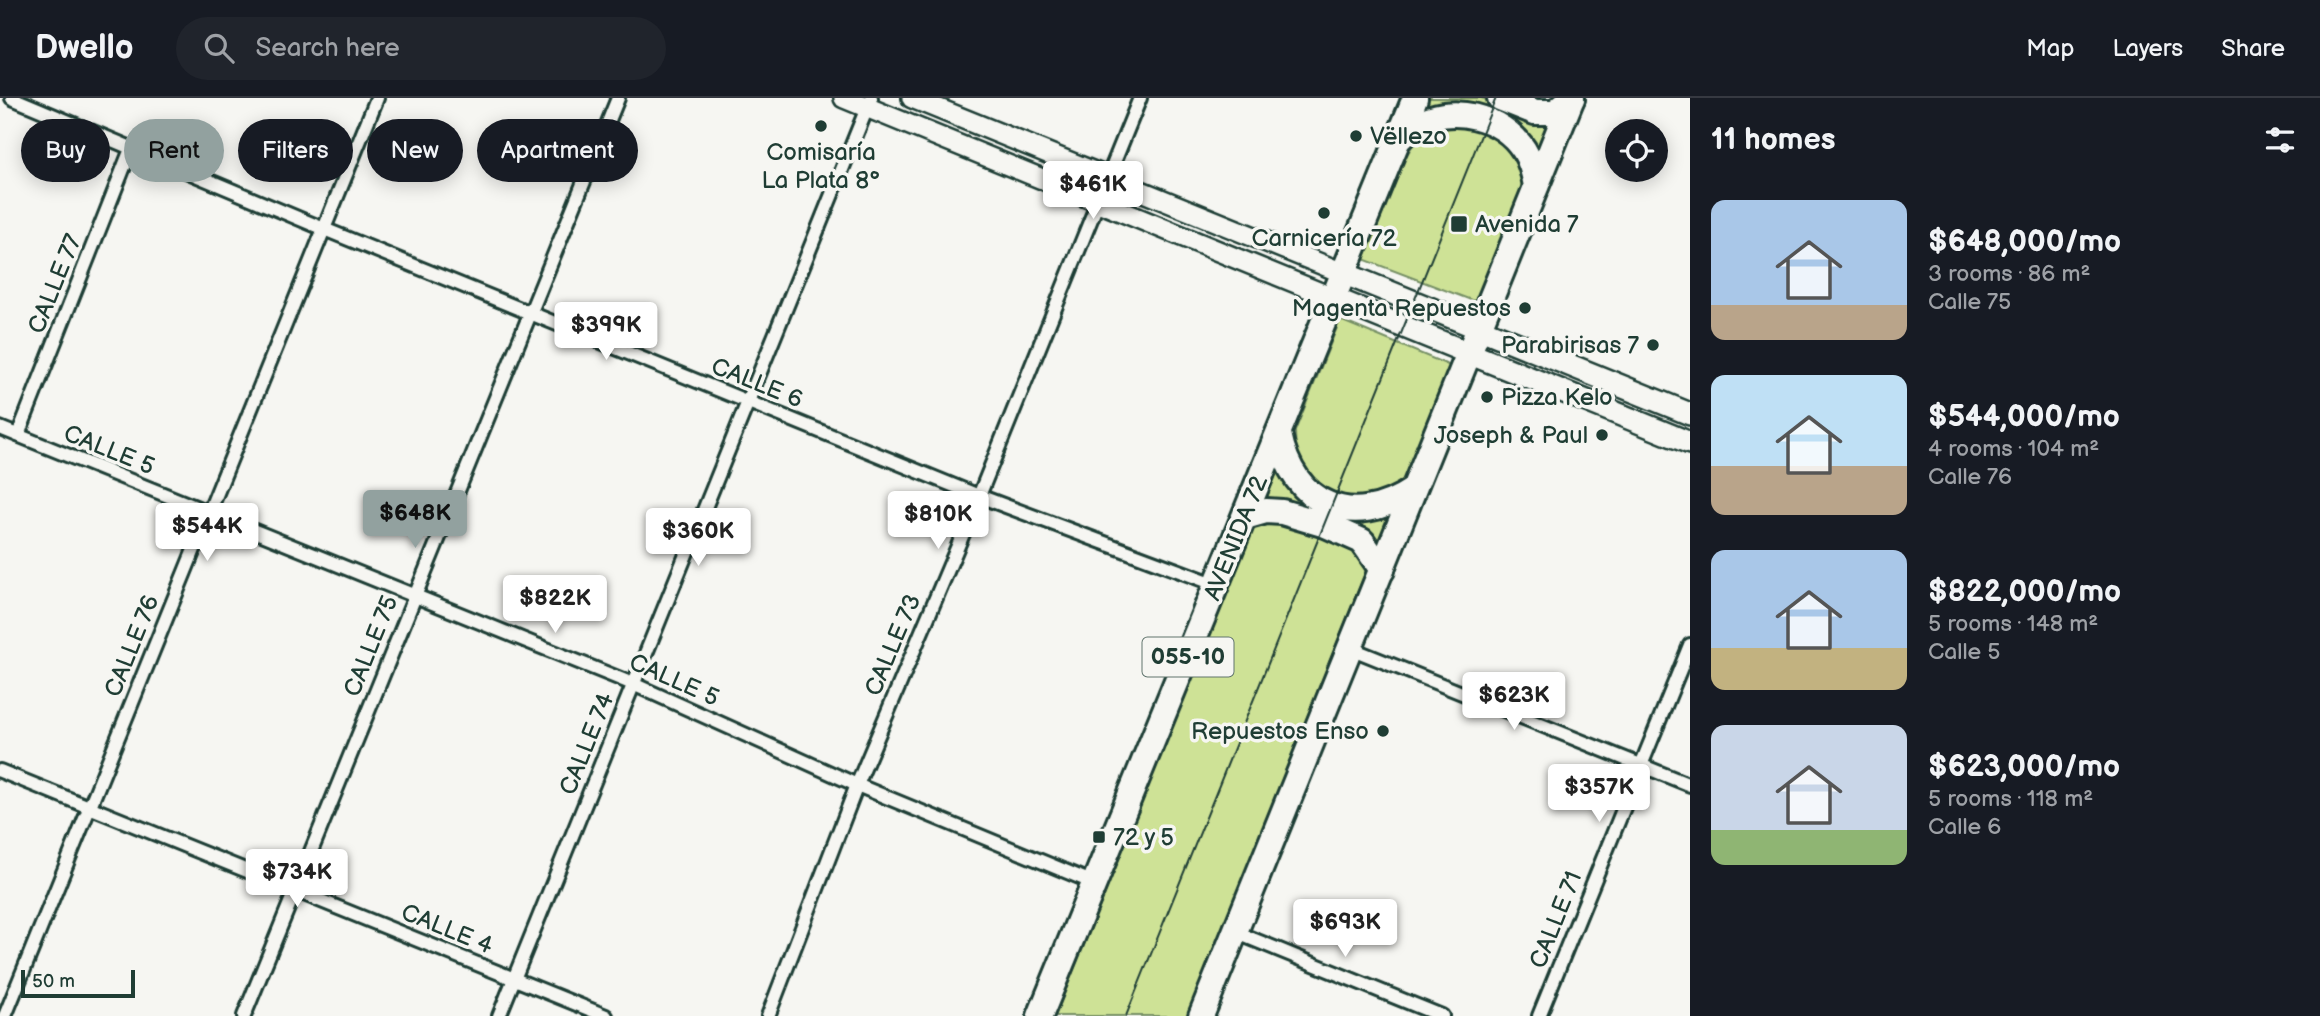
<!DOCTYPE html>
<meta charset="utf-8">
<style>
:root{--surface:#171b24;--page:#20242c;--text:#f1f3f6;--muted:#9ea1a6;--line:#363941;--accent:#92a19f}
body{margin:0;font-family:"Balsamiq Sans",sans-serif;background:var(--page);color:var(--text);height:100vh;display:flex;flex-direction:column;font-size:26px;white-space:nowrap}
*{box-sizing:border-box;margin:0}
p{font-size:23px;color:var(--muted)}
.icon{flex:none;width:38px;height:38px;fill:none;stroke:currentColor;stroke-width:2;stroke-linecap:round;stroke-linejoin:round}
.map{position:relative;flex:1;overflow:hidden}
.details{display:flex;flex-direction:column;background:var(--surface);width:630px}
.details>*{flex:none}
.hud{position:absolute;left:21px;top:21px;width:665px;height:63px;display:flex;gap:14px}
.tools{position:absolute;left:1605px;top:21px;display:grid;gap:14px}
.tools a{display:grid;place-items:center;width:63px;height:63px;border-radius:50%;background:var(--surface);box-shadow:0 4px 18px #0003;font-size:35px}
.scale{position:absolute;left:21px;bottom:18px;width:114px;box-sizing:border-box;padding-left:7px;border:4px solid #1f3d34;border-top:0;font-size:19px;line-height:24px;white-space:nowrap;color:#1f3d34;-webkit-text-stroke:5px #f6f6f2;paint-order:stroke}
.price{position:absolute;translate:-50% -60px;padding:0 16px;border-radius:7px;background:#fff;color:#222;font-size:23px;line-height:46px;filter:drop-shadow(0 2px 4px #0008)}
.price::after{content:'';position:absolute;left:50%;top:42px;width:21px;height:16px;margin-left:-10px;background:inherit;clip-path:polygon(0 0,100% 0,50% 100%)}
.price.active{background:var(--accent);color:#111}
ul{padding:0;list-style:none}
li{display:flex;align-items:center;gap:21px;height:175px;padding:0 21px}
li span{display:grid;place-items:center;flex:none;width:196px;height:140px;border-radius:14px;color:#555}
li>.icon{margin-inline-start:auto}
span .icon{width:84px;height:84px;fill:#fffc;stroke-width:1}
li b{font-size:30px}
h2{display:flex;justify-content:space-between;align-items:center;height:84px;padding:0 21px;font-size:30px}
.tag{padding:0 24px;border-radius:32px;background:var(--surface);box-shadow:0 4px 18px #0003;font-size:24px;line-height:63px}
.tag.active{background:var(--accent);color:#111}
header{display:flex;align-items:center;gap:42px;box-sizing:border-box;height:98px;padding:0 35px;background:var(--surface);border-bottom:2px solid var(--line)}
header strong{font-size:33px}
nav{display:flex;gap:38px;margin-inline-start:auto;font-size:24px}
.search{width:490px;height:63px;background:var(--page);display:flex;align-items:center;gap:18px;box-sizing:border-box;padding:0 24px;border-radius:38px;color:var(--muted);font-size:26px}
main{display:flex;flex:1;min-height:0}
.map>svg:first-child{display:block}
.green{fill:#cee296;stroke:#769065;stroke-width:2}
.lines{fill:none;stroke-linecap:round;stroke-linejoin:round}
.street-casing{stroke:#1f3d34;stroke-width:18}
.secondary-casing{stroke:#1f3d34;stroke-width:24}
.primary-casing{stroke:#1f3d34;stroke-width:26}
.highway-casing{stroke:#1f3d34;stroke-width:30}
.street{stroke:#f6f6f2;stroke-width:12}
.secondary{stroke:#f6f6f2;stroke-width:19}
.primary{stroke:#f6f6f2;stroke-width:21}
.highway{stroke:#f6f6f2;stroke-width:24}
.tram{stroke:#1f3d34;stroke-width:2}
.poi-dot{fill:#1f3d34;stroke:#f6f6f2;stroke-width:2.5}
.labels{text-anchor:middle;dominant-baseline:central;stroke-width:7;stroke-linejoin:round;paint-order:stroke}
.shield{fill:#f6f6f2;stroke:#60746d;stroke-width:2}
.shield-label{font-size:23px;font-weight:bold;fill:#1f3d34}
.poi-label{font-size:24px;fill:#1f3d34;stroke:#f6f6f2;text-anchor:start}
.street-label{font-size:24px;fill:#1f3d34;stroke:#f6f6f2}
</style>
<header>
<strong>Dwello</strong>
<div class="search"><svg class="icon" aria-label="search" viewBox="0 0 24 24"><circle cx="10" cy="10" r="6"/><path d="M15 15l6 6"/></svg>Search here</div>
<nav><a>Map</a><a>Layers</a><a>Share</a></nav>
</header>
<main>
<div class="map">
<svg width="1690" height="918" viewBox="0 0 1690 918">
<rect width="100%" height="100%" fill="#f6f6f2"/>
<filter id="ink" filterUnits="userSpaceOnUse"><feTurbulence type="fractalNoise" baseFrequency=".0143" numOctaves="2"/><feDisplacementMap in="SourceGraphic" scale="14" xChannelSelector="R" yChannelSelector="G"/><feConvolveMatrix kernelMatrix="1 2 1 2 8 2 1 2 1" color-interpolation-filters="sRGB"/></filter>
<g filter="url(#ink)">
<g class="green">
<path d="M1428 0H1481L1553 22 1539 58 1526 37 1422 14Z"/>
<path d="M1453 27C1494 31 1530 47 1525 95 1524 105 1517 116 1513 125 1501 152 1490 178 1479 205L1363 161 1405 60 1415 43 1432 32Z"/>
<path d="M1340 222 1453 269 1403 383 1392 394 1363 406 1313 389 1296 356 1295 333Z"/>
<path d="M1278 372C1284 380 1290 391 1297 399 1320 424 1359 429 1389 417L1376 451 1265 403Z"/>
<path d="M1266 419 1357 448 1367 470 1187 918H1055L1255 426Z"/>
</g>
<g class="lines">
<defs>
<g id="street">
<path d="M12 0 324 131 979 398 1217 487"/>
<path d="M0 330 633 586 857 687 1094 785"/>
<path d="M18 337 131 51"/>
<path d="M1350 550 1690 687"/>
<path d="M0 673 606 918"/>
<path d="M1235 834 1442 918"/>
<path d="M5 918 377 0"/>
<path d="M244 918 618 0"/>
<path d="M499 918 871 0"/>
<path d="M768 918 857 687 979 398 1140 0"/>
<path d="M1539 918 1690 547"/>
</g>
<g id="secondary">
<path d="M844 0 1333 200"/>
<path d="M912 0 1343 175"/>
</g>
<g id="primary">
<path d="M1343 175 1690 316"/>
<path d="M1333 200 1690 345"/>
</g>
<g id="highway">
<path d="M1500 0 1535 14H1555L1572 0"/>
<path d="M1399 41C1404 36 1410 31 1416 27 1451 5 1502 18 1524 52 1531 63 1534 76 1536 88"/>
<path d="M1279 336C1293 408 1352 433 1413 392"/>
<path d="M1245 419 1266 413 1282 414 1326 427 1362 443 1382 472"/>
<path d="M1040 918 1415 0"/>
<path d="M1201 918 1572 0"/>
</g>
</defs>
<use href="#street" class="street-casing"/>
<use href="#secondary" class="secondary-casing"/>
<use href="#primary" class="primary-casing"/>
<use href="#highway" class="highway-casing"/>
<use href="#street" class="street"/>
<use href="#secondary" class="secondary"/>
<use href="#primary" class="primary"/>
<use href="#highway" class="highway"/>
<path class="tram" d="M1126 918 1496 0"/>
</g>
</g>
<g class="poi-dot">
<circle cx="821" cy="28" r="7"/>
<circle cx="1356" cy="38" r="7"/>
<circle cx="1324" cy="115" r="7"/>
<rect x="1450" y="117" width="18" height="18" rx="3.5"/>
<circle cx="1525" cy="210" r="7"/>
<circle cx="1653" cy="247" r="7"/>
<circle cx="1487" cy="299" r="7"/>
<circle cx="1602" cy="337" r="7"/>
<circle cx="1383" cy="633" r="7"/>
<rect x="1092" y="732" width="14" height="14" rx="3.5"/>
</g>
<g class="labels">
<rect class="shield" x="1142.5" y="539.5" width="91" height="39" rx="5"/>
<g class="shield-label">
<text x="1188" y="559">055-10</text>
</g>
<g class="poi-label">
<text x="1370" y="38">Vëllezo</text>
<text x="821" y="54" text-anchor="middle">Comisaría<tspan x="821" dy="28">La Plata 8°</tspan></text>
<text x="1475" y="126">Avenida 7</text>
<text x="1324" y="140" text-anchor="middle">Carnicería 72</text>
<text x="1511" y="210" text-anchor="end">Magenta Repuestos</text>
<text x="1639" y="247" text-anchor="end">Parabirisas 7</text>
<text x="1501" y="299">Pizza Kelo</text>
<text x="1588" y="337" text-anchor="end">Joseph &amp; Paul</text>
<text x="1369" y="633" text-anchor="end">Repuestos Enso</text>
<text x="1113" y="739">72 y 5</text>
</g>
<g class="street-label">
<text transform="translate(55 186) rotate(-68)">CALLE 77</text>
<text transform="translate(757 285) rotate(22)">CALLE 6</text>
<text transform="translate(109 352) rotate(22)">CALLE 5</text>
<text transform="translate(1236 440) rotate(-68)">AVENIDA 72</text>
<text transform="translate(893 547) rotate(-67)">CALLE 73</text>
<text transform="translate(132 548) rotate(-68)">CALLE 76</text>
<text transform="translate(371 548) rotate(-68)">CALLE 75</text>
<text transform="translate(674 582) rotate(24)">CALLE 5</text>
<text transform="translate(587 646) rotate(-68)">CALLE 74</text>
<text transform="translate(1556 822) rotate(-68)">CALLE 71</text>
<text transform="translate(447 831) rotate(22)">CALLE 4</text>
</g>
</g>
</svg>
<div class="tools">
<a><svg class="icon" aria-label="locate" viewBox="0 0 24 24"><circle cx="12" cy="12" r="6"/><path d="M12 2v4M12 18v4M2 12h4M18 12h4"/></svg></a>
</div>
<div class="scale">50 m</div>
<b class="price" style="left:1093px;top:123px">$461K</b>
<b class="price" style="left:606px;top:264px">$399K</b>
<b class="price active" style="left:415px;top:452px">$648K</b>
<b class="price" style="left:938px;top:453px">$810K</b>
<b class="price" style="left:207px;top:465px">$544K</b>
<b class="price" style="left:698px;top:470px">$360K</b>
<b class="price" style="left:555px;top:537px">$822K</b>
<b class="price" style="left:1514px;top:634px">$623K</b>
<b class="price" style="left:1599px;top:726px">$357K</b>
<b class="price" style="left:297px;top:811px">$734K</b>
<b class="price" style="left:1345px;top:861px">$693K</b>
<div class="hud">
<a class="tag">Buy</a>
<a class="tag active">Rent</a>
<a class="tag">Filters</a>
<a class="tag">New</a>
<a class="tag">Apartment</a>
</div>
</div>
<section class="details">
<h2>11 homes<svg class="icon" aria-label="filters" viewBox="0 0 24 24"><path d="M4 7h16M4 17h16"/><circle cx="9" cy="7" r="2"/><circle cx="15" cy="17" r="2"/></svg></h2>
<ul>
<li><span style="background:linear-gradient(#a9c7e8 75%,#b9a48a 0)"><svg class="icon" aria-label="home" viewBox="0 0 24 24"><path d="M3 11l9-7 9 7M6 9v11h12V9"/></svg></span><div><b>$648,000/mo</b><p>3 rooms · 86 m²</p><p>Calle 75</p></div></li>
<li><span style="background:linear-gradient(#bfe0f5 65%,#b9a48a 0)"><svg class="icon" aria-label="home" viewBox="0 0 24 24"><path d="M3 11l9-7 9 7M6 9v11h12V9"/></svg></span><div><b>$544,000/mo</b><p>4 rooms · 104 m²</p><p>Calle 76</p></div></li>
<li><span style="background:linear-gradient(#a9c7e8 70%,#c2b280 0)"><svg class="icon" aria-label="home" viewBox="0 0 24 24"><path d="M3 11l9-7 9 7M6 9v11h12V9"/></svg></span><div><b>$822,000/mo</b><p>5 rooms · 148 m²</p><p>Calle 5</p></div></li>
<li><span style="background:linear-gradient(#c9d6e8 75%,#8fb573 0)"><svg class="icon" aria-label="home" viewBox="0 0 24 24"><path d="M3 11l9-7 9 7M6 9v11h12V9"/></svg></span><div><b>$623,000/mo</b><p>5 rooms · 118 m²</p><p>Calle 6</p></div></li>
</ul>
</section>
</main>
